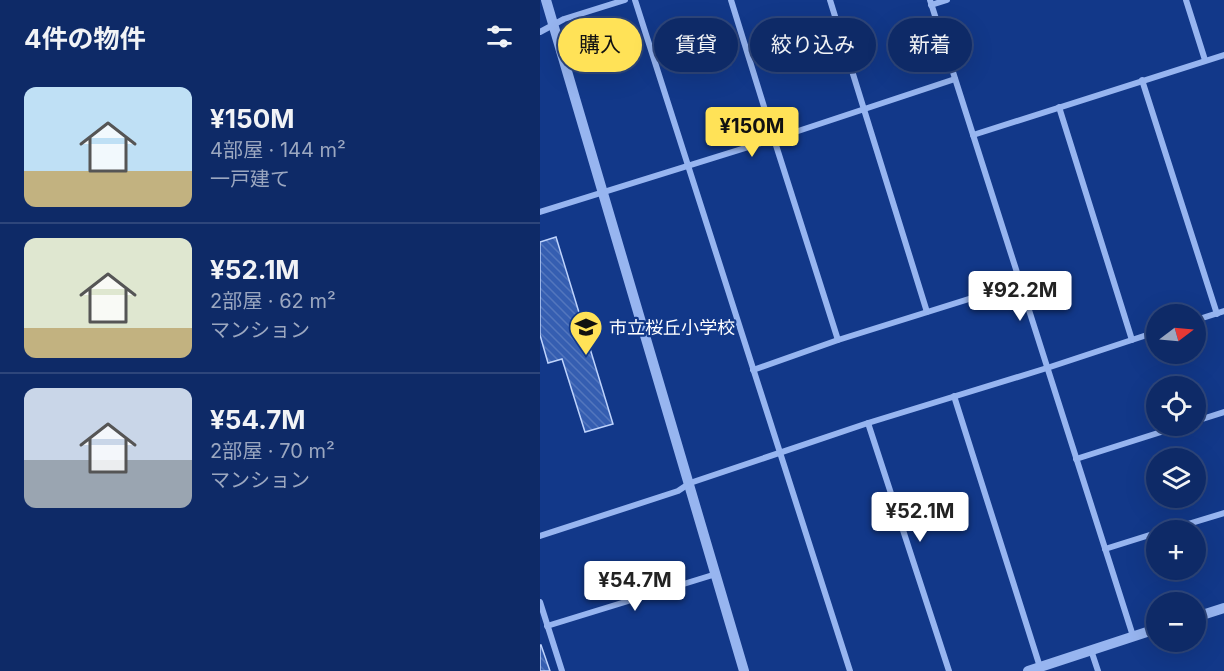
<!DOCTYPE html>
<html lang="ja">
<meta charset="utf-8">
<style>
:root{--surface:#0e2a67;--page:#17326d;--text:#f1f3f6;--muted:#9ba7c0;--line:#2e467b;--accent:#ffe257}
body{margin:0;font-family:Inter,"Noto Sans JP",sans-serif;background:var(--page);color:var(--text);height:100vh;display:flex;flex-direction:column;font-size:22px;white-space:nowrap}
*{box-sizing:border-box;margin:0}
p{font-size:20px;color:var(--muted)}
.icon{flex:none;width:33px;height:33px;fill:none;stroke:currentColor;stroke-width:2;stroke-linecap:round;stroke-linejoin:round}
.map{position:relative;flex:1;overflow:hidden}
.details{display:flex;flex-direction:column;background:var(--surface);width:540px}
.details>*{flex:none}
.guide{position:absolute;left:18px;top:18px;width:570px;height:54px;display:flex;gap:12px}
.needle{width:39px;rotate:74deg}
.fabs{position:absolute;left:606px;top:304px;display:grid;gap:12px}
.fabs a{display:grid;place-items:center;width:60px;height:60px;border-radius:50%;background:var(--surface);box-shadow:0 6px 24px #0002,0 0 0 2px var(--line);font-size:30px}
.price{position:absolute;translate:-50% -51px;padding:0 14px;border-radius:6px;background:#fff;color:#222;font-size:20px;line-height:39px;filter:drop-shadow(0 2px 3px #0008)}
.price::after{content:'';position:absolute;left:50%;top:36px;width:18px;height:14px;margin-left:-9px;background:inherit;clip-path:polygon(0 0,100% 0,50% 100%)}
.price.on{background:var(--accent);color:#111}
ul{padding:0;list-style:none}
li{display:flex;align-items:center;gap:18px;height:150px;padding:0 24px}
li+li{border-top:2px solid var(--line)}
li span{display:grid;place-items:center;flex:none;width:168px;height:120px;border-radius:12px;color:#555}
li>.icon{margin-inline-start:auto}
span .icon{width:72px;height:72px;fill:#fffc;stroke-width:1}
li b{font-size:26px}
h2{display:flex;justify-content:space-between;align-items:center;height:72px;padding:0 24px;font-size:26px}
.pill{padding:0 21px;border-radius:27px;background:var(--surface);box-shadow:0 6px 24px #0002,0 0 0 2px var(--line);font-size:21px;line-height:54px}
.pill.on{background:var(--accent);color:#111}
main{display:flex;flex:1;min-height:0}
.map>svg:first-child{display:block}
.building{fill:url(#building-back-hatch);stroke:#bed3fc;stroke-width:1.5}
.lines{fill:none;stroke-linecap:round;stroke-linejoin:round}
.minor{stroke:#97b5f0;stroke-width:6}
.tertiary{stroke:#97b5f0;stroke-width:10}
.labels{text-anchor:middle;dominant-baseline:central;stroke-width:4.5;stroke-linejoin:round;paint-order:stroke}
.poi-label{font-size:18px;fill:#fff;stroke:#123889;text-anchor:start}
</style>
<main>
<section class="details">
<h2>4件の物件<svg class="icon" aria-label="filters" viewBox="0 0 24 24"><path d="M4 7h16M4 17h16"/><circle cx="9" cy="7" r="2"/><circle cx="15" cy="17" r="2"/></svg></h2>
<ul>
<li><span style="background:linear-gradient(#bfe0f5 70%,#c2b280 0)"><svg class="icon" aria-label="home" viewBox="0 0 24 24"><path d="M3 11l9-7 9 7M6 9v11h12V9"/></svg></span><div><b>¥150M</b><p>4部屋 · 144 m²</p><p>一戸建て</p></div></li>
<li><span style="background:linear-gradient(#dfe7d0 75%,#c2b280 0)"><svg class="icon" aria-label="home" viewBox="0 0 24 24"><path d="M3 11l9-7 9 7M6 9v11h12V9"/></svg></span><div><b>¥52.1M</b><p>2部屋 · 62 m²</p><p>マンション</p></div></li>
<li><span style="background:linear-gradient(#c9d6e8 60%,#9aa5b1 0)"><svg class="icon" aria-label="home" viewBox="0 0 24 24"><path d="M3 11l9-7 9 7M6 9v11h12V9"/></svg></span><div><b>¥54.7M</b><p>2部屋 · 70 m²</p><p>マンション</p></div></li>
</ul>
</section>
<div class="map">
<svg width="684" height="671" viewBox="0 0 684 671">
<defs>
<pattern id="building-back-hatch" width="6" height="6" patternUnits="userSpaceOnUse" patternTransform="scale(1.5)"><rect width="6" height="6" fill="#355eb1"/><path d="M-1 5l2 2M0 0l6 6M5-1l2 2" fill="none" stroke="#5376bd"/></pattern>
</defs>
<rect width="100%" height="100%" fill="#123889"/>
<g class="building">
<path d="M16 237 73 424 45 432 22 359 8 363 0 335V242Z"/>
<path d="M0 645H1L10 671H0Z"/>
</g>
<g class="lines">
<g class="minor">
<path d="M95 0 310 671"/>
<path d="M191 0 234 139 298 340"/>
<path d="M290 0 387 312"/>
<path d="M390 0 593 636"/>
<path d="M646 0 665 60"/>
<path d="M391 5 407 0"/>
<path d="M0 32 24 19 85 0"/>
<path d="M602 80 677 314"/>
<path d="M519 107 592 340"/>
<path d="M433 135 684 55"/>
<path d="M0 212 234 139 415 79"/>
<path d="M656 320 684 311"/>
<path d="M213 370 298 340 480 283"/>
<path d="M414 396 500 667"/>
<path d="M656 421 684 412"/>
<path d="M328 423 409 671"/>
<path d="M536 459 640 426"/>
<path d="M625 531 684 513"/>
<path d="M0 536 138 491 150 483 328 423 507 368 616 332"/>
<path d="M565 549 616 533"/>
<path d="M0 602 22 671"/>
<path d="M7 626 176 574"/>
<path d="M551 650 558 671"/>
</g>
<g class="tertiary">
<path d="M6 0 204 671"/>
<path d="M656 617 684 608"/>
<path d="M488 671 616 629"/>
</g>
</g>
<defs>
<symbol id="school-pin" viewBox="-11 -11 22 30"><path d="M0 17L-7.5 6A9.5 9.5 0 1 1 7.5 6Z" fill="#ffe257" stroke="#123889"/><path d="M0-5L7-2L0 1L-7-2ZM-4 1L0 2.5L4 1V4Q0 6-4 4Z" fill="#111"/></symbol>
</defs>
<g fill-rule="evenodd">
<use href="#school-pin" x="27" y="308" width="38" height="52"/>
</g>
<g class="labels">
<g class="poi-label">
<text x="69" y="327">市立桜丘小学校</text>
</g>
</g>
</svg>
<div class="fabs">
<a><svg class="needle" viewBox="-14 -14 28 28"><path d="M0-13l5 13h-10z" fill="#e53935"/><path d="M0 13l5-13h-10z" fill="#9ba7c0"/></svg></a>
<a><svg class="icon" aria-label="locate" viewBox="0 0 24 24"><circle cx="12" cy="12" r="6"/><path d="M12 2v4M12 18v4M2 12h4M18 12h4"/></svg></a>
<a><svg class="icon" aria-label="layers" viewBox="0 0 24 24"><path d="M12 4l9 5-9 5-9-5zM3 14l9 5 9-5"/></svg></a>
<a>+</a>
<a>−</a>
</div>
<b class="price on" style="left:212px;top:158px">¥150M</b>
<b class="price" style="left:480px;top:322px">¥92.2M</b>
<b class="price" style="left:380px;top:543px">¥52.1M</b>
<b class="price" style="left:95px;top:612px">¥54.7M</b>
<div class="guide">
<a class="pill on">購入</a>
<a class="pill">賃貸</a>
<a class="pill">絞り込み</a>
<a class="pill">新着</a>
</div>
</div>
</main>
